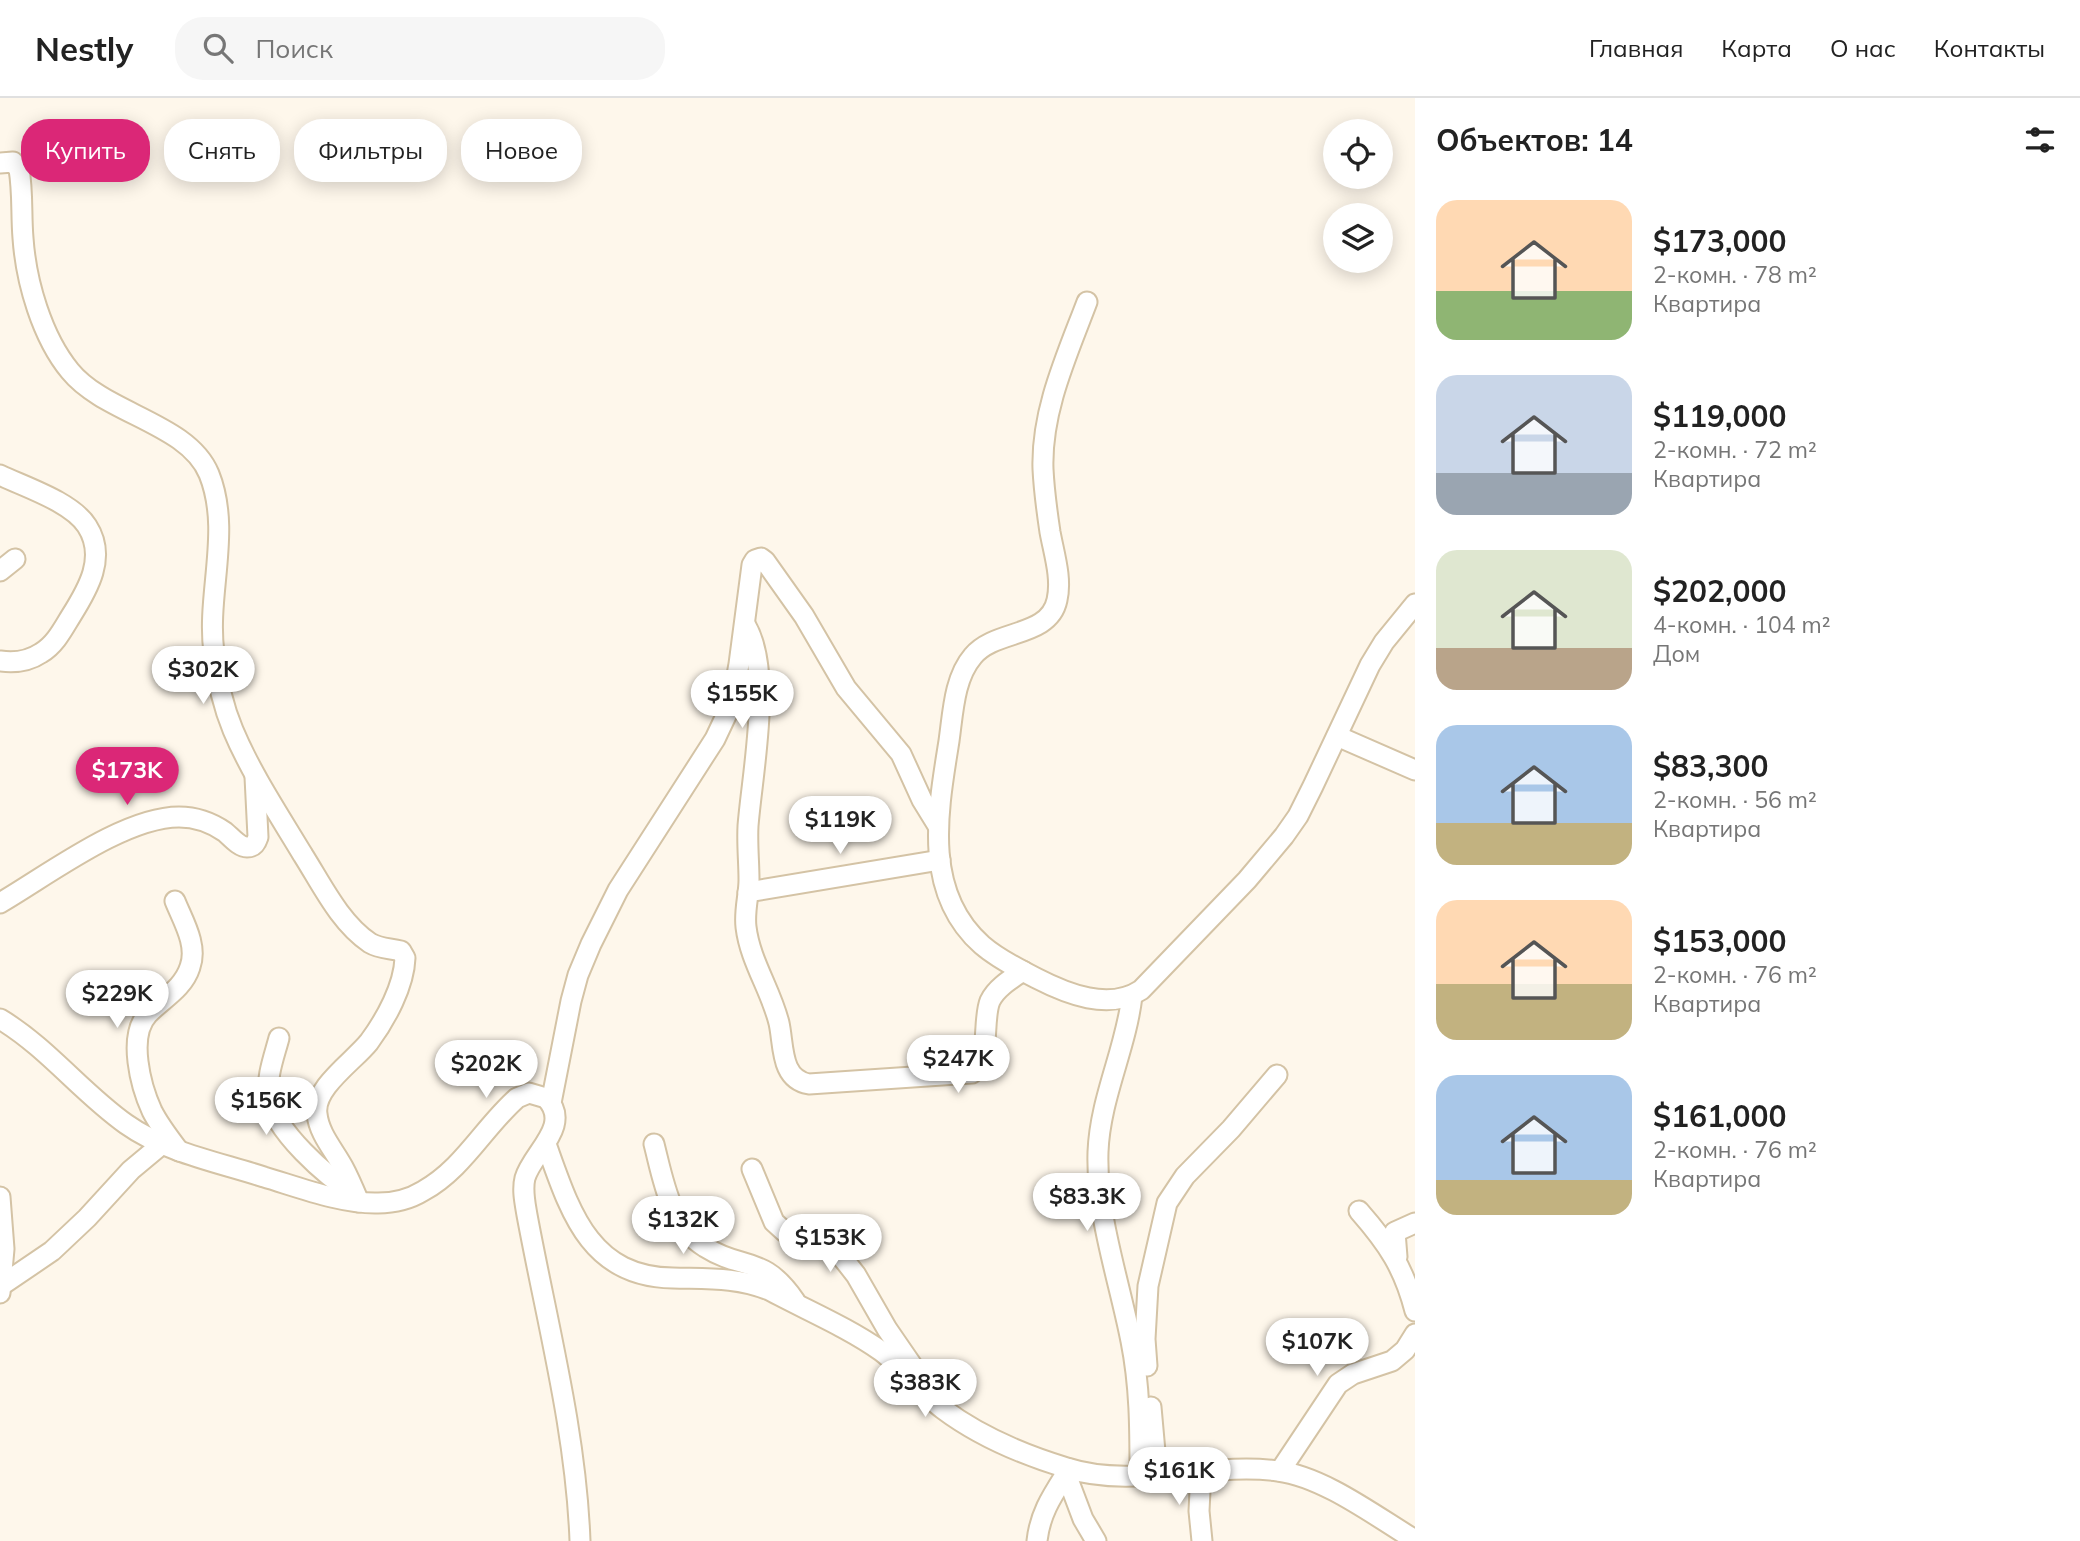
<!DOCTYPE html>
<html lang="ru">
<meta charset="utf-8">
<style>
:root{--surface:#fff;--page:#f6f6f6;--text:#222;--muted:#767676;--line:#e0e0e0;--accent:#db2777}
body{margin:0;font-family:Mulish,sans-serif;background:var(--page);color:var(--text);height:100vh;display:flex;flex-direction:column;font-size:26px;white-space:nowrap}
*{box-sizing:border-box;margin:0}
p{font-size:23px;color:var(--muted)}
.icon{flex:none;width:38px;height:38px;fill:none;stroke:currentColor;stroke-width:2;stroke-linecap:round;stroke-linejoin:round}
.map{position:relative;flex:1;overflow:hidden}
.side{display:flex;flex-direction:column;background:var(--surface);width:665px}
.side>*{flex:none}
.banner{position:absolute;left:21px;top:21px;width:665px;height:63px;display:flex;gap:14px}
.fabs{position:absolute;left:1323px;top:21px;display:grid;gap:14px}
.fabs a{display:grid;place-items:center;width:70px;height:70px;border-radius:50%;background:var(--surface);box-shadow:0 4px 18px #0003;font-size:35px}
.price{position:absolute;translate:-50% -60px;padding:0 16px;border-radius:24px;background:#fff;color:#222;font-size:23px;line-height:46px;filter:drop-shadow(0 2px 4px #0008)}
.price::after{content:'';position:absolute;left:50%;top:42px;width:21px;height:16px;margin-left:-10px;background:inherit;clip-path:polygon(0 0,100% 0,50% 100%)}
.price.active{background:var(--accent);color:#fff}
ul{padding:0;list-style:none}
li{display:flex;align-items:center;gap:21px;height:175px;padding:0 21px}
li span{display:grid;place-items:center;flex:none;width:196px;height:140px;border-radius:21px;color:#555}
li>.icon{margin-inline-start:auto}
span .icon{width:84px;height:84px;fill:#fffc;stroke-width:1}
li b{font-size:30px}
h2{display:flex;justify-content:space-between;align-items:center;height:84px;padding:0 21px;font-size:30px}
.tag{padding:0 24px;border-radius:28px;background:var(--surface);box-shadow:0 4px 18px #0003;font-size:24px;line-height:63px}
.tag.active{background:var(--accent);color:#fff}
header{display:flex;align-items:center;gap:42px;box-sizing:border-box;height:98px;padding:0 35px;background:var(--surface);border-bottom:2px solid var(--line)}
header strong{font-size:33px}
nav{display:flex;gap:38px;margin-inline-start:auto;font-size:24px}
.search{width:490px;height:63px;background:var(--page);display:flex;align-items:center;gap:18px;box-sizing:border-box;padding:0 24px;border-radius:28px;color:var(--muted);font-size:26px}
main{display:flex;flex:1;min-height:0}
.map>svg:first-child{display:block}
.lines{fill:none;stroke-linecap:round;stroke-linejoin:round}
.minor-casing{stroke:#d4c3a5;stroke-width:23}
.minor{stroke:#fff;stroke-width:19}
</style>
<header>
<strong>Nestly</strong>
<div class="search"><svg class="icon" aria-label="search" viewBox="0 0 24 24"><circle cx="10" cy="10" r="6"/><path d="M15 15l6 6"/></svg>Поиск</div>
<nav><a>Главная</a><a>Карта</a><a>О нас</a><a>Контакты</a></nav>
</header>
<main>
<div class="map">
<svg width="1415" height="1443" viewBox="0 0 1415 1443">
<rect width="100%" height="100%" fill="#fef7eb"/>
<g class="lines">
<defs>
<g id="minor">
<path d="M0 65 13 64 19 71C23 94 21 117 23 140 26 184 42 239 70 273 105 316 188 325 209 376 232 433 206 496 214 555 217 581 223 608 233 632 251 675 279 717 303 757 322 787 340 825 370 845 380 851 390 850 401 853L405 860C404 888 386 921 369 944 354 963 313 990 317 1016 319 1036 334 1052 343 1069 349 1080 354 1092 359 1104"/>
<path d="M1087 204C1067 257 1041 313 1043 371 1044 392 1047 414 1050 434 1054 456 1062 480 1057 502 1049 540 995 531 973 558 954 580 953 615 949 643 938 712 922 794 982 847 997 860 1018 871 1036 880 1067 896 1109 913 1141 892L1247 782 1284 738 1298 718 1313 688 1370 567 1384 544 1415 506"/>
<path d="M0 377C25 389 72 404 87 428 107 459 88 491 71 518 63 531 55 547 41 555 29 563 14 565 0 563"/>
<path d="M0 473 15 461"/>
<path d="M746 528C773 575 752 675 748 728 747 746 749 764 749 782 749 797 744 813 746 829 750 863 771 892 779 925 784 947 780 981 809 986L972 975C991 965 982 922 990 903 996 890 1011 881 1023 873"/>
<path d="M1337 638 1415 672"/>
<path d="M748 794 940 762"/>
<path d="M175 803C183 823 198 847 190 869 183 891 162 901 148 916 127 938 141 989 152 1013 159 1027 169 1040 179 1053"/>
<path d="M0 805C48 777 124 719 179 719 195 719 212 725 225 734 231 739 239 749 247 749 254 749 256 745 258 739L255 679"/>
<path d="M1132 898C1126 951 1100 1000 1098 1054 1096 1118 1119 1181 1131 1243 1140 1288 1140 1331 1140 1376"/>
<path d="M0 921C47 949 82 995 126 1026 167 1055 218 1064 264 1079 298 1089 342 1106 378 1105 393 1105 410 1101 423 1093 463 1071 484 1029 517 1000L529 995 546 1000C573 1027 532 1055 525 1080 522 1092 525 1105 527 1117 547 1225 576 1333 580 1443"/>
<path d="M279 940C274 959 266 979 269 999 274 1033 327 1079 355 1096"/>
<path d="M551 1005 571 903 578 877 591 846 618 792 715 641 732 605 739 566 752 467 755 462 761 460 765 463 804 518 846 590 901 656 922 702 938 728"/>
<path d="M546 1046C570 1113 589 1179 673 1180 707 1181 737 1179 769 1192 806 1212 847 1229 881 1253 904 1270 920 1294 943 1311 979 1338 1024 1357 1067 1370 1131 1391 1211 1364 1278 1373 1324 1379 1375 1418 1415 1442"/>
<path d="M654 1046C663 1081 670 1128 705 1149 743 1173 763 1156 795 1203"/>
<path d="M752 1071 774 1124 785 1134 824 1148 841 1158 856 1177 887 1231 920 1279"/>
<path d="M0 1099 4 1151 0 1195"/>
<path d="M1359 1113C1388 1146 1404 1170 1415 1213"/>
<path d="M1397 1159 1395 1134 1415 1125"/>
<path d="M2 1187 52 1153 87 1120 131 1072 161 1047"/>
<path d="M1147 1268 1145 1241 1148 1188 1167 1105 1185 1078 1231 1031 1277 977"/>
<path d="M1151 1309 1157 1376"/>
<path d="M1201 1372 1199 1413 1202 1443"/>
<path d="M1280 1373 1338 1286 1353 1276 1392 1263 1405 1252 1415 1236"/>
<path d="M1066 1376 1083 1421 1096 1443"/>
<path d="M1037 1443C1040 1414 1054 1395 1069 1371"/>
</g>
</defs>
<use href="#minor" class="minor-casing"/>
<use href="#minor" class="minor"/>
</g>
</svg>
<div class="fabs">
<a><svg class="icon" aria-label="locate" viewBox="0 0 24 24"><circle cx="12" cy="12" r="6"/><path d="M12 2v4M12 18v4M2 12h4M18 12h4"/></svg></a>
<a><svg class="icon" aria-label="layers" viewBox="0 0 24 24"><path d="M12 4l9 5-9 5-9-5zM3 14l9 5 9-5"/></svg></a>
</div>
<b class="price" style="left:203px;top:608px">$302K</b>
<b class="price" style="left:742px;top:632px">$155K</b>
<b class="price active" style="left:127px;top:709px">$173K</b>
<b class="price" style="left:840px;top:758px">$119K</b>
<b class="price" style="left:117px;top:932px">$229K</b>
<b class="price" style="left:958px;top:997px">$247K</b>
<b class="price" style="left:486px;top:1002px">$202K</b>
<b class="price" style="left:266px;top:1039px">$156K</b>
<b class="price" style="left:1087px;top:1135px">$83.3K</b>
<b class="price" style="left:683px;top:1158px">$132K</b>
<b class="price" style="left:830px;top:1176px">$153K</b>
<b class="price" style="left:1317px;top:1280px">$107K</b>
<b class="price" style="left:925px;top:1321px">$383K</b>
<b class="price" style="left:1179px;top:1409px">$161K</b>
<div class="banner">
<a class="tag active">Купить</a>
<a class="tag">Снять</a>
<a class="tag">Фильтры</a>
<a class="tag">Новое</a>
</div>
</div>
<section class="side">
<h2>Объектов: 14<svg class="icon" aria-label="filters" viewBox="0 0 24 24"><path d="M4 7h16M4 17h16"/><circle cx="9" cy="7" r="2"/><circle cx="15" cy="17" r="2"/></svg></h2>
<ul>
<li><span style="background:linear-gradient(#ffd9b3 65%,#8fb573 0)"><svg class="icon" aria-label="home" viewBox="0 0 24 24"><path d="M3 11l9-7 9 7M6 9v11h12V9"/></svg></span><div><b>$173,000</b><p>2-комн. · 78 m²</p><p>Квартира</p></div></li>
<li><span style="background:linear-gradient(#c9d6e8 70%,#9aa5b1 0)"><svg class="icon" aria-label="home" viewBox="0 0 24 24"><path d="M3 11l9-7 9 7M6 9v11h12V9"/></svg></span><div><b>$119,000</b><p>2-комн. · 72 m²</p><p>Квартира</p></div></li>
<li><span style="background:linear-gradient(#dfe7d0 70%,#b9a48a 0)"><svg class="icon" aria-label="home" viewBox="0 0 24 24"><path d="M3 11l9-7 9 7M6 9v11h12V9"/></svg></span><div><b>$202,000</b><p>4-комн. · 104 m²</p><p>Дом</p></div></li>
<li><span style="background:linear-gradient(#a9c7e8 70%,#c2b280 0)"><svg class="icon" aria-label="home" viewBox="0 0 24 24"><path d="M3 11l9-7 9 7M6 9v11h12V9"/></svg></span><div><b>$83,300</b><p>2-комн. · 56 m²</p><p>Квартира</p></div></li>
<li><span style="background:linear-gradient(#ffd9b3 60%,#c2b280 0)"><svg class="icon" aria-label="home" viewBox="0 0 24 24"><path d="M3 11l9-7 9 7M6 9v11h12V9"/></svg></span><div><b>$153,000</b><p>2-комн. · 76 m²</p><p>Квартира</p></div></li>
<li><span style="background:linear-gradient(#a9c7e8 75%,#c2b280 0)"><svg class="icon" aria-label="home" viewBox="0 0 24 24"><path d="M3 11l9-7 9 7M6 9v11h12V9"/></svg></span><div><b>$161,000</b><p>2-комн. · 76 m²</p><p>Квартира</p></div></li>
</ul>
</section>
</main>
